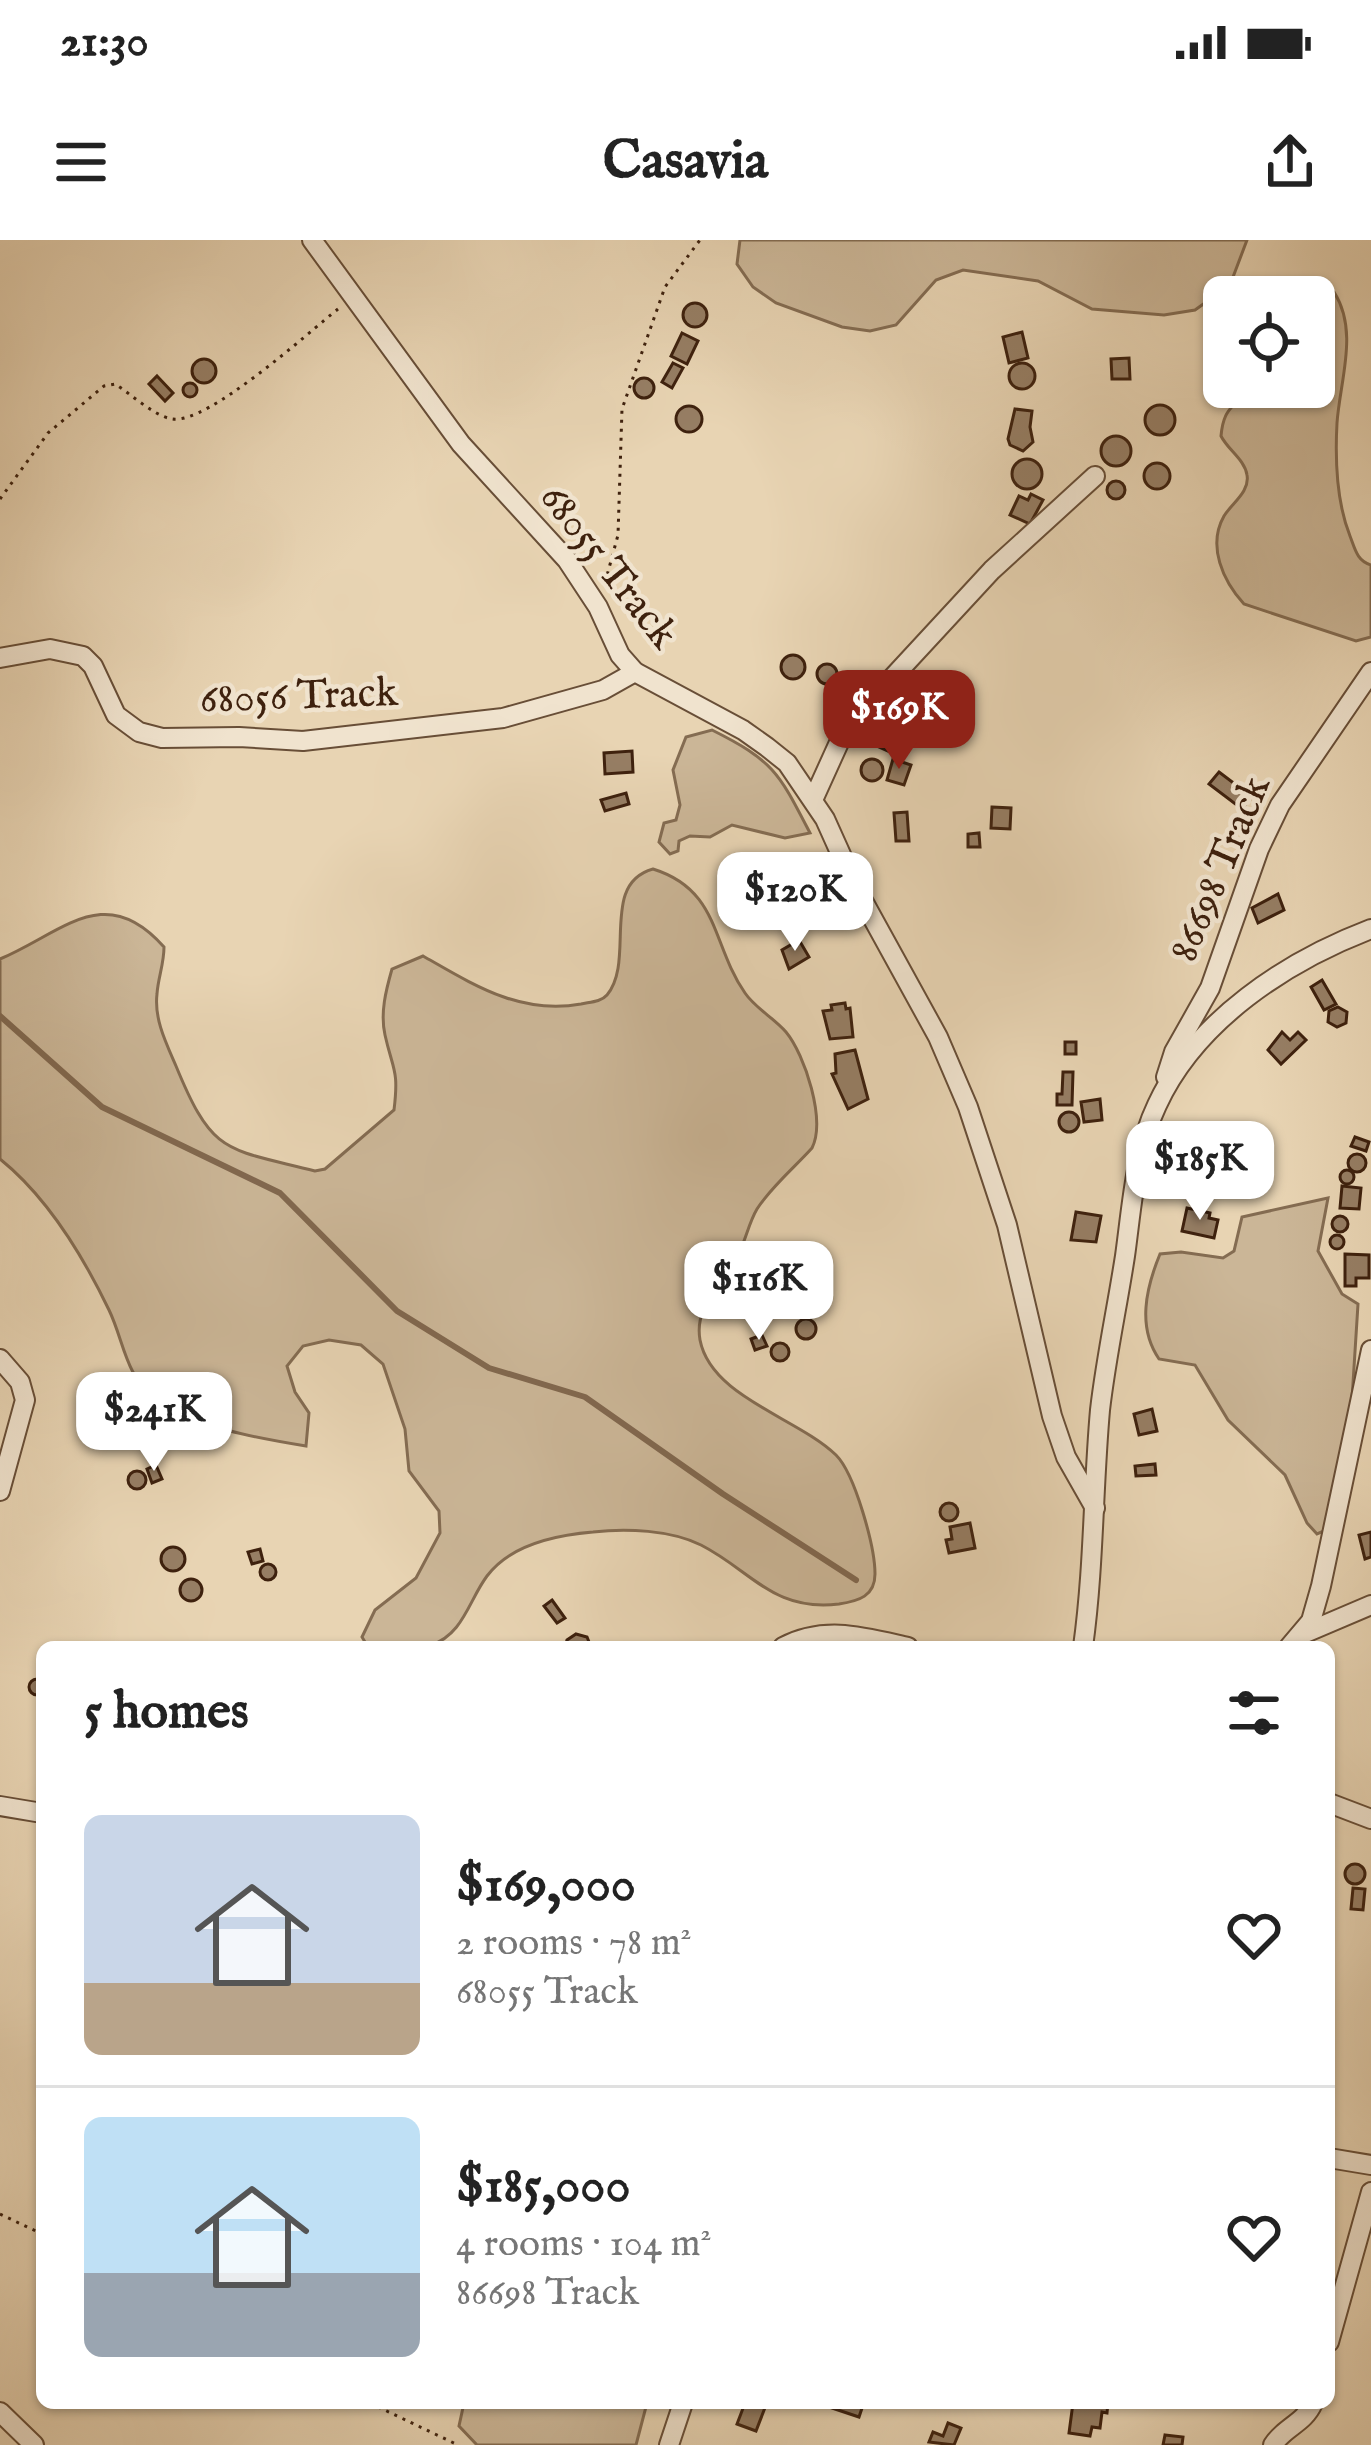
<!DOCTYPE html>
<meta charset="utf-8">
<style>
:root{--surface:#fff;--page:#f6f6f6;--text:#222;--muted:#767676;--line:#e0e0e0;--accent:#8f2418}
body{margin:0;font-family:"IM FELL English",serif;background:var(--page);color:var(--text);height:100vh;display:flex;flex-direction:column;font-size:45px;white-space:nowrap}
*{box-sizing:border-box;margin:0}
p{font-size:39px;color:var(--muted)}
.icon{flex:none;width:66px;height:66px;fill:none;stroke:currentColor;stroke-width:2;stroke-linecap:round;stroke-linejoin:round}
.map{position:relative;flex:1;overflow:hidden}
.sheet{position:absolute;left:36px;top:1401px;width:1299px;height:768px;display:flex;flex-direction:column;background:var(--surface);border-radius:18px;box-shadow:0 3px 9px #0004}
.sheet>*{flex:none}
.tools{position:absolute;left:1203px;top:36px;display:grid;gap:24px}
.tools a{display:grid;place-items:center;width:132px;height:132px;border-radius:18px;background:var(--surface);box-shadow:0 3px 9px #0004;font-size:60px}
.price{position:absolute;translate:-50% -102px;padding:0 27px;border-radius:24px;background:#fff;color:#222;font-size:39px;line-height:78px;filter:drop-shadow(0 3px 6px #0008)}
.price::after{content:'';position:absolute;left:50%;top:72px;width:36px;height:27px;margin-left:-18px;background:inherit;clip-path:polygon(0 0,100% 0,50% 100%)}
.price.active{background:var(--accent);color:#fff}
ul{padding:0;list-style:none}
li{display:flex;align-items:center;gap:36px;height:300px;padding:0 48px}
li+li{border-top:3px solid var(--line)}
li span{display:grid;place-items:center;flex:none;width:336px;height:240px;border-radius:18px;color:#555}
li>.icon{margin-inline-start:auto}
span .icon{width:144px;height:144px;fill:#fffc;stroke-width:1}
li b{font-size:51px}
h2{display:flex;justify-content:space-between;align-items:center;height:144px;padding:0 48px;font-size:51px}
.status{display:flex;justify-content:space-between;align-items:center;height:84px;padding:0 60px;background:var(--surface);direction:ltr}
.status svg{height:33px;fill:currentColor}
header{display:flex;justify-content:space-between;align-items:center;height:156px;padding:0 48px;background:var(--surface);font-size:54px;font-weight:800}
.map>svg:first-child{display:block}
.green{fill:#cbb697;stroke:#846c52;stroke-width:3}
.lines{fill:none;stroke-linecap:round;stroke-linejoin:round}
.stream{stroke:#81684f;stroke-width:6}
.building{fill:#967e64;stroke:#3e210e;stroke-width:3}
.minor-casing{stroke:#684e37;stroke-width:22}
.path{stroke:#3e210e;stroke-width:3;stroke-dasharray:3 6;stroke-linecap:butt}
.minor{stroke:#f0e3ce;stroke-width:18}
.labels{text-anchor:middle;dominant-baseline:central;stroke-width:9;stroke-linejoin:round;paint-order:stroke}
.street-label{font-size:42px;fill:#3e210e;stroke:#f0e3ce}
</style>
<div class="status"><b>21:30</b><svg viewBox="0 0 49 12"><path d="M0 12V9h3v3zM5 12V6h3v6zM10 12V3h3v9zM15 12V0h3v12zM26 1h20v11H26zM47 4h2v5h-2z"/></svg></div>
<header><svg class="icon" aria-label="menu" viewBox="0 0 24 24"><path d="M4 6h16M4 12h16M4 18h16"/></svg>Casavia<svg class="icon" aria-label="share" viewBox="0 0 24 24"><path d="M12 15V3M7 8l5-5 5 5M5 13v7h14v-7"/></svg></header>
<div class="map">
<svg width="1371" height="2205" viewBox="0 0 1371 2205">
<rect width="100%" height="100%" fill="#e8d4b3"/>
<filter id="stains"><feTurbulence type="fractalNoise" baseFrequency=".00167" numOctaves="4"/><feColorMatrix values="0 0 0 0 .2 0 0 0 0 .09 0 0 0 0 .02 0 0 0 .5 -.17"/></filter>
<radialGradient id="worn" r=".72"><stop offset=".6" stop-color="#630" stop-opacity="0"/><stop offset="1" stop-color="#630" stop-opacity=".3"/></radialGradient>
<g class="green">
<path d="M740 0H1247L1230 45 1195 70 1164 75 1092 69 1038 41 963 30 936 40 896 85 870 91 842 87 776 63 753 47 737 24Z"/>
<path d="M1328 50 1334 52C1359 91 1340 140 1337 183 1335 220 1336 261 1350 296 1355 309 1357 321 1371 325V397L1356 401 1244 364C1223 341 1207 306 1224 276 1232 263 1250 252 1247 235 1245 220 1228 210 1221 196 1224 163 1237 170 1244 147H1314V57H1306Z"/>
<path d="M712 490C774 521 779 533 810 593L785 598 732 585 710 597 690 596 679 601 678 611 670 614 659 602 664 583 676 580 680 565 673 530 686 497Z"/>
<path d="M653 629C720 650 711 704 745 753 755 768 774 778 786 792 805 815 826 880 812 908 795 927 771 947 757 969 748 984 745 1004 736 1019 721 1045 694 1066 700 1100 711 1157 798 1178 836 1215 855 1234 875 1307 875 1334 875 1356 859 1361 839 1364 773 1372 752 1331 701 1305 671 1290 626 1288 593 1292 557 1295 510 1305 487 1336 469 1360 463 1395 431 1405 413 1411 387 1407 368 1407L362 1397 375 1370 416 1338 440 1293 439 1271 409 1231 405 1189 383 1124 361 1105 329 1100 303 1106 287 1126 295 1152 309 1173 306 1206C257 1198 196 1188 155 1158 125 1136 124 1101 109 1070 83 1016 46 956 0 919V719C62 693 105 640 164 707 164 724 158 738 157 754 154 779 166 803 176 826 213 916 225 908 315 931L325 929 394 870C399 829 393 831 385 795 380 773 386 750 392 729L423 716C474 745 520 775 581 764 590 762 601 762 607 755 636 720 599 644 653 629Z"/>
<path d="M1328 958 1318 1011 1342 1054 1358 1064 1352 1159 1324 1291 1317 1294 1307 1283 1285 1235 1228 1180 1195 1125 1159 1119C1137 1087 1146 1048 1160 1014L1181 1012 1223 1018 1234 1011 1242 977Z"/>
<path d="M464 2163H647L636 2205H477L459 2186Z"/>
</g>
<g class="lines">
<path class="stream" d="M0 776 102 867 280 953 397 1071 489 1128 585 1157 723 1254 856 1340"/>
</g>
<g class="building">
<circle cx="695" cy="75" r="12"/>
<path d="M1022 92 1028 118 1009 123 1003 97Z"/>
<path d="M682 93 698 101 687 124 671 116Z"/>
<path d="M1129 118 1130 139H1112L1111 119Z"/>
<circle cx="204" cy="131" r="12"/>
<circle cx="1022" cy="136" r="13"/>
<path d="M673 123 683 128 672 148 662 142Z"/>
<path d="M157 136 173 153 165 161 149 144Z"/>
<circle cx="644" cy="148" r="10"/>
<circle cx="190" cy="150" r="7"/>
<circle cx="1160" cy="180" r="15"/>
<circle cx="689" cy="179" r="13"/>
<path d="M1015 169 1032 171 1030 187 1033 202 1023 211 1010 205 1008 199Z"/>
<circle cx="1116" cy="211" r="15"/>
<circle cx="1027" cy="234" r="15"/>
<circle cx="1157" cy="236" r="13"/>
<circle cx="1116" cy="250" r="9"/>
<path d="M1031 254 1043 260 1030 284 1010 275 1019 256 1028 260Z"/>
<circle cx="793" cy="427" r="12"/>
<circle cx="827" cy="434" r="10"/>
<path d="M888 489 899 494 895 503 903 506 899 516 879 507Z"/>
<path d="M632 511 633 532 605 534 604 513Z"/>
<circle cx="872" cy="530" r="11"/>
<path d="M893 519 911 525 904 545 887 540Z"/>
<path d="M1219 532 1252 557 1242 569 1209 544Z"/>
<path d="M626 553 629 564 605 571 601 560Z"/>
<path d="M992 567 1011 568 1010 589 991 588Z"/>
<path d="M907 572 909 601H896L894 573Z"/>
<path d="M979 593 980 607H968V594Z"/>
<path d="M774 621 777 633 767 636 763 624Z"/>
<path d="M1278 654 1284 670 1258 683 1252 668Z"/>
<path d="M799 700 809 717 789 729 782 710Z"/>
<path d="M1322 740 1336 764 1324 770 1311 747Z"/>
<path d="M845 763 846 769 850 768 853 797 830 799 823 771 832 770 831 765Z"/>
<path d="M1338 767 1347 772 1346 783 1337 787 1328 782 1329 771Z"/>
<path d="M1282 792 1290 800 1298 792 1306 800 1281 824 1268 810Z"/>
<rect x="1065" y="802" width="11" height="12"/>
<path d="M855 810 868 859 848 869 832 834 836 833 835 814Z"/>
<path d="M1063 832H1073L1072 865H1057V854H1062Z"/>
<path d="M1100 859 1102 880 1084 882 1081 862Z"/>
<circle cx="1069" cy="882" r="10"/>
<path d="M1355 897 1369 902 1366 911 1351 906Z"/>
<circle cx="1357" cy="923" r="9"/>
<circle cx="1347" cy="937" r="7"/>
<path d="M1342 946 1361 948 1359 969 1340 968Z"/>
<path d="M1187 968 1210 973 1209 978 1218 980 1214 998 1182 991Z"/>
<path d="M1076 972 1101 976 1096 1002 1071 1000Z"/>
<circle cx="1340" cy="984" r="8"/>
<circle cx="1337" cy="1002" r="7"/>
<path d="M775 1014H794V1026H774Z"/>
<path d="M1345 1014 1369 1015V1038H1356V1046H1345Z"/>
<path d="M810 1033 811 1049 799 1050 797 1034Z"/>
<path d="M809 1052 812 1073 789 1077 786 1056Z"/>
<circle cx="806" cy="1089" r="10"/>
<path d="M762 1095 767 1106 755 1110 751 1099Z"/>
<circle cx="780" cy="1112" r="9"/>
<path d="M1152 1169 1157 1191 1139 1195 1134 1174Z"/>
<path d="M1155 1224 1156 1235 1136 1236 1135 1226Z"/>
<path d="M156 1225 162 1239 152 1243 147 1229Z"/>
<circle cx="137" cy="1240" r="9"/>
<circle cx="949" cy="1272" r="9"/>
<path d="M970 1283 975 1308 949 1313 946 1300 952 1299 950 1287Z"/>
<path d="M1371 1292V1317L1365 1319 1359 1295Z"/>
<circle cx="173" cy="1319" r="12"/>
<path d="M260 1309 263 1321 252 1324 248 1312Z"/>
<circle cx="268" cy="1332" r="8"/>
<circle cx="191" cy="1350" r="11"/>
<path d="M552 1360 565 1378 557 1383 544 1366Z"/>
<path d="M576 1394 587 1397 591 1407H565L567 1400Z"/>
<circle cx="37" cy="1447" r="8"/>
<circle cx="1355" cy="1634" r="10"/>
<path d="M1353 1648 1365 1649 1363 1670 1351 1669Z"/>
<path d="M745 2163 766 2165 756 2191 737 2184Z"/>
<path d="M834 2163H858L863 2165 859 2177 832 2168Z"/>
<path d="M1073 2163H1108L1107 2173 1102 2172 1100 2188 1092 2187 1090 2196 1069 2193Z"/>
<path d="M948 2183 961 2188 954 2205 929 2202 933 2192 943 2196Z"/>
<path d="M1165 2195 1183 2197 1182 2205H1163Z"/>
</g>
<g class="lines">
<defs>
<g id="minor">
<path d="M312 0 461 204 567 320 598 367 620 415 635 432 743 490 767 507 787 523 825 579 856 648 938 797 968 867 1007 985 1052 1176 1066 1217 1095 1268"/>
<path d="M0 418 50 409 83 416 93 426 116 475 139 492 162 498 239 497 303 501 503 478 603 450 635 432"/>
<path d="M813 560 842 496 856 477 992 330 1095 236"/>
<path d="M1166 837 1174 812 1210 748 1259 609 1280 565 1371 432"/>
<path d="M0 1119 20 1142 25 1160 0 1251"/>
<path d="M1303 1394 1371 1365"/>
<path d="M783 1407C825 1385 864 1397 908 1407"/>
<path d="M1083 1407C1094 1328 1093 1249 1100 1170 1106 1118 1117 1068 1125 1016 1132 966 1135 911 1157 865 1196 780 1287 721 1371 689"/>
<path d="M1289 1407 1311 1381 1321 1346 1371 1110"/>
<path d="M1329 1563 1371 1579"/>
<path d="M0 1566 42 1573"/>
<path d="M1329 1918 1371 1925"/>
<path d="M1329 2102 1371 1952"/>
<path d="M0 2172 34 2205"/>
<path d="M669 2205 683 2163"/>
<path d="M1273 2205C1284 2187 1304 2184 1313 2163"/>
</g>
</defs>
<use href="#minor" class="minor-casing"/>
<g class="path">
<path d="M0 259 48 193 104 146 115 144C131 154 154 176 172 179 207 185 309 92 338 69"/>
<path d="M605 343 618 295 622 169 665 47 700 0"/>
<path d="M0 1974 42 1994"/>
<path d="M370 2163 458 2205"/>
</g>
<use href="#minor" class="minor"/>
</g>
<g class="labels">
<g class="street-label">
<text transform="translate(608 327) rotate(52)">68055 Track</text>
<text transform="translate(299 457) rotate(-2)">68056 Track</text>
<text transform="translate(1221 629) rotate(-67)">86698 Track</text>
</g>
</g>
<rect width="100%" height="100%" filter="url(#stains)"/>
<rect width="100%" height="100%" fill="url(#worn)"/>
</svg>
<div class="tools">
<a><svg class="icon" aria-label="locate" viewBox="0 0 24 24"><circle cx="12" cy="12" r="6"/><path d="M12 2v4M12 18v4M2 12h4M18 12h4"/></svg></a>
</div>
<b class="price active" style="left:899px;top:532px">$169K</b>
<b class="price" style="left:795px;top:714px">$120K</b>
<b class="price" style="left:1200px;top:983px">$185K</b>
<b class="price" style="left:759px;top:1103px">$116K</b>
<b class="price" style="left:154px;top:1234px">$241K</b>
<section class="sheet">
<h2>5 homes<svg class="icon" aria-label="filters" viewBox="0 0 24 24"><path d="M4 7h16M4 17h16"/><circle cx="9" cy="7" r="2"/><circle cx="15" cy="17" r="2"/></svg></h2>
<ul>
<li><span style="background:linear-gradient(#c9d6e8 70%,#b9a48a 0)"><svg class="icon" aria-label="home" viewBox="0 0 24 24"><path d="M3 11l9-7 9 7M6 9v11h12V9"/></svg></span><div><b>$169,000</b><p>2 rooms · 78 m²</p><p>68055 Track</p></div><svg class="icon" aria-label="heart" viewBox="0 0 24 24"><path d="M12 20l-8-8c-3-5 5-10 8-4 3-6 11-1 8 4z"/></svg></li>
<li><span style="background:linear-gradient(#bfe0f5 65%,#9aa5b1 0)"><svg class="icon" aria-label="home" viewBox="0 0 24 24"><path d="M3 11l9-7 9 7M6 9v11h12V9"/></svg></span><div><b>$185,000</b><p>4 rooms · 104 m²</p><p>86698 Track</p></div><svg class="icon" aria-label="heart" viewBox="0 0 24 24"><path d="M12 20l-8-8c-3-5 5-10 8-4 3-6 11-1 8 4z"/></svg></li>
</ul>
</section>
</div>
